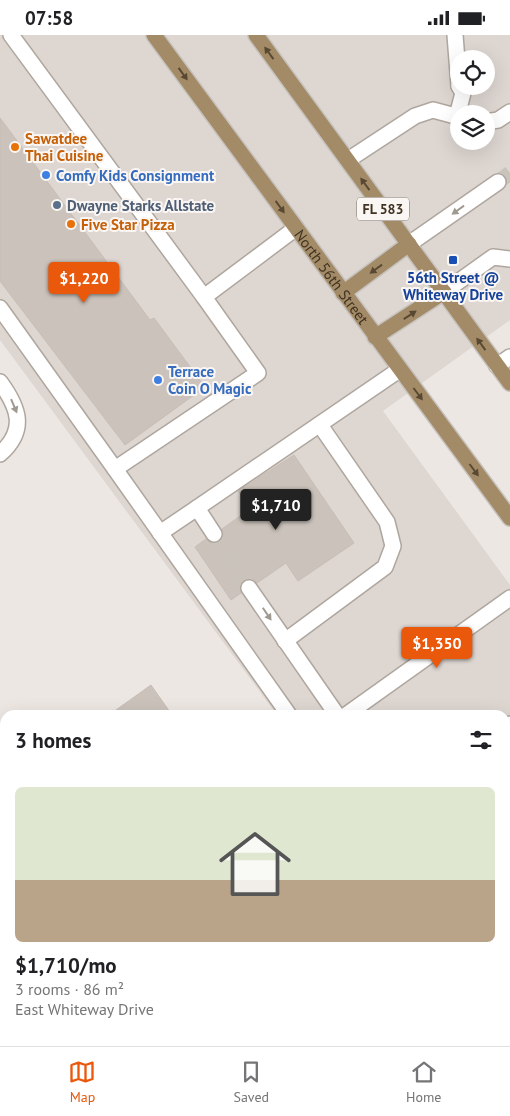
<!DOCTYPE html>
<meta charset="utf-8">
<style>
:root{--surface:#fff;--page:#f2f2f2;--text:#202124;--muted:#757577;--line:#e0e0e0;--accent:#ea580c}
body{margin:0;font-family:"PT Sans",sans-serif;background:var(--page);color:var(--text);height:100vh;display:flex;flex-direction:column;font-size:19px;white-space:nowrap}
*{box-sizing:border-box;margin:0}
p{font-size:16px;color:var(--muted)}
.icon{flex:none;width:28px;height:28px;fill:none;stroke:currentColor;stroke-width:2;stroke-linecap:round;stroke-linejoin:round}
.map{position:relative;flex:1;overflow:hidden}
.details{position:absolute;left:0px;top:675px;width:510px;height:336px;display:flex;flex-direction:column;background:var(--surface);border-radius:15px 15px 0 0;box-shadow:0 5px 20px #0002}
.details>*{flex:none}
.fabs{position:absolute;left:450px;top:15px;display:grid;gap:10px}
.fabs a{display:grid;place-items:center;width:45px;height:45px;border-radius:50%;background:var(--surface);box-shadow:0 5px 20px #0002;font-size:25px}
.price{position:absolute;translate:-50% -42px;padding:0 11px;border-radius:5px;background:var(--accent);color:#fff;font-size:16px;line-height:32px;filter:drop-shadow(0 1px 2px #0008)}
.price::after{content:'';position:absolute;left:50%;top:30px;width:15px;height:11px;margin-left:-8px;background:inherit;clip-path:polygon(0 0,100% 0,50% 100%)}
.price.active{background:#222;color:#fff}
ul{padding:0;list-style:none}
li{display:grid;align-content:center;gap:10px;height:265px;padding:0 15px}
li span{display:grid;place-items:center;height:155px;border-radius:8px;color:#555}
li>.icon{margin-inline-start:auto}
span .icon{width:90px;height:90px;fill:#fffc;stroke-width:1}
li b{font-size:21px}
h2{display:flex;justify-content:space-between;align-items:center;height:60px;padding:0 15px;font-size:21px}
.status{display:flex;justify-content:space-between;align-items:center;height:35px;padding:0 25px;background:var(--surface);direction:ltr}
.status svg{height:14px;fill:currentColor}
.tab-bar{display:flex;justify-content:space-around;align-items:center;height:70px;border-top:1px solid var(--line);background:var(--surface);font-size:14px;color:var(--muted)}
.tab-bar a{display:grid;justify-items:center;gap:2px}
.tab-bar .active{color:var(--accent)}
.map>svg:first-child{display:block}
.built{fill:#ddd6d1;fill-rule:evenodd}
.building{fill:#cbc3bb;stroke:#c7bdb5}
.lines{fill:none;stroke-linecap:round;stroke-linejoin:round}
.minor-tunnel{stroke:#cac3bc;stroke-width:15;stroke-dasharray:15 8;stroke-linecap:butt}
.minor-casing{stroke:#afa69e;stroke-width:18}
.major-casing{stroke:#c6c2bd;stroke-width:18}
.minor{stroke:#fff;stroke-width:15}
.major{stroke:#a48b67;stroke-width:15}
.oneway{fill:#594933}
.oneway2{fill:#a09990}
.food-dot{fill:#e8710a;stroke:#faf6f4;stroke-width:2}
.shop-dot{fill:#3f7fe0;stroke:#faf6f4;stroke-width:2}
.service-dot{fill:#5c6f8a;stroke:#faf6f4;stroke-width:2}
.transit-dot{fill:#1a4fb4;stroke:#faf6f4;stroke-width:2}
.labels{text-anchor:middle;dominant-baseline:central;stroke-width:4;stroke-linejoin:round;paint-order:stroke}
.shield{fill:#faf6f4;stroke:#786e61;stroke-width:1}
.shield-label{font-size:14px;font-weight:bold;fill:#403322}
.food-label{font-size:15px;font-weight:bold;fill:#c56008;stroke:#faf6f4;text-anchor:start}
.shop-label{font-size:15px;font-weight:bold;fill:#366cbe;stroke:#faf6f4;text-anchor:start}
.service-label{font-size:15px;font-weight:bold;fill:#4e5e75;stroke:#faf6f4;text-anchor:start}
.street-label{font-size:15px;fill:#403322;stroke:#faf6f4}
.transit-label{font-size:15px;font-weight:bold;fill:#164399;stroke:#faf6f4}
</style>
<div class="status"><b>07:58</b><svg viewBox="0 0 49 12"><path d="M0 12V9h3v3zM5 12V6h3v6zM10 12V3h3v9zM15 12V0h3v12zM26 1h20v11H26zM47 4h2v5h-2z"/></svg></div>
<div class="map">
<svg width="510" height="1011" viewBox="0 0 510 1011">
<rect width="100%" height="100%" fill="#ede7e3"/>
<g class="built">
<path d="M0 0H510V285L383 376 510 550V832L505 836V680H277L0 305ZM459 24H486V51H459ZM459 79H486V106H459Z"/>
<path d="M510 836V1011H485L482 1006H505V839Z"/>
</g>
<g class="building">
<path d="M0 83 150 285 154 283 205 352 125 410 0 246Z"/>
<path d="M294 420 354 508 298 546 286 528 257 548 253 544 244 545 240 549 241 558 231 565 195 512 206 504 214 508 220 507 223 499 222 494 250 474 238 456Z"/>
<path d="M151 650 172 680H109Z"/>
</g>
<g class="lines">
<g class="minor-tunnel">
<path d="M498 147 510 138"/>
<path d="M214 499 249 553"/>
</g>
<defs>
<g id="minor">
<path d="M11 0 204 262"/>
<path d="M455 0 459 51"/>
<path d="M457 81 463 58 459 51"/>
<path d="M486 87 498 85 510 77"/>
<path d="M348 125 415 81 433 75 459 82"/>
<path d="M409 209 498 147"/>
<path d="M444 257 493 222 510 224"/>
<path d="M0 273 115 434 258 338 204 262 296 193"/>
<path d="M497 331 510 322"/>
<path d="M0 347C19 373 27 395 0 419"/>
<path d="M115 434 289 680"/>
<path d="M160 498 197 473"/>
<path d="M214 499 197 473 399 335"/>
<path d="M249 553 337 680"/>
<path d="M285 606 385 532 393 511 387 487 320 390"/>
<path d="M346 680 510 563"/>
<path d="M505 691 510 689"/>
<path d="M505 810 510 806"/>
<path d="M505 875 510 872"/>
<path d="M0 925 5 922"/>
<path d="M505 986 510 992"/>
</g>
<g id="major">
<path id="s1" d="M154 0 510 483"/>
<path d="M256 0 510 348"/>
<path d="M343 258 409 209"/>
<path d="M375 302 444 257"/>
</g>
</defs>
<use href="#minor" class="minor-casing"/>
<use href="#major" class="major-casing"/>
<use href="#minor" class="minor"/>
<use href="#major" class="major"/>
</g>
<defs><path id="oneway-solid" d="M-6-.8H1V-3.2L6.5 0L1 3.2V.8H-6Z" transform="scale(1.25)"/></defs>
<g class="oneway">
<use href="#oneway-solid" transform="translate(269 18) rotate(-126)"/>
<use href="#oneway-solid" transform="translate(183 39) rotate(54)"/>
<use href="#oneway-solid" transform="translate(365 149) rotate(-126)"/>
<use href="#oneway-solid" transform="translate(280 172) rotate(54)"/>
<use href="#oneway-solid" transform="translate(376 234) rotate(144)"/>
<use href="#oneway-solid" transform="translate(410 280) rotate(-33)"/>
<use href="#oneway-solid" transform="translate(481 309) rotate(-126)"/>
<use href="#oneway-solid" transform="translate(418 359) rotate(53)"/>
<use href="#oneway-solid" transform="translate(474 435) rotate(53)"/>
</g>
<g class="oneway2">
<use href="#oneway-solid" transform="translate(458 175) rotate(144)"/>
<use href="#oneway-solid" transform="translate(14 371) rotate(67)"/>
<use href="#oneway-solid" transform="translate(267 579) rotate(56)"/>
</g>
<g class="food-dot">
<circle cx="15" cy="112" r="5"/>
<circle cx="71" cy="189" r="5"/>
</g>
<g class="shop-dot">
<circle cx="46" cy="140" r="5"/>
<circle cx="158" cy="345" r="5"/>
</g>
<circle class="service-dot" cx="57" cy="170" r="5"/>
<rect class="transit-dot" x="448" y="220" width="10" height="10" rx="2.5"/>
<g class="labels">
<rect class="shield" x="357" y="162.5" width="52" height="23" rx="4"/>
<g class="shield-label">
<text x="383" y="174">FL 583</text>
</g>
<g class="food-label">
<text x="25" y="103">Sawatdee<tspan x="25" dy="17">Thai Cuisine</tspan></text>
<text x="81" y="189">Five Star Pizza</text>
</g>
<g class="shop-label">
<text x="56" y="140">Comfy Kids Consignment</text>
<text x="168" y="336">Terrace<tspan x="168" dy="17">Coin O Magic</tspan></text>
</g>
<g class="service-label">
<text x="67" y="170">Dwayne Starks Allstate</text>
</g>
<g class="street-label">
<text stroke="none"><textPath href="#s1" startOffset="300">North 56th Street</textPath></text>
</g>
<g class="transit-label">
<text x="453" y="242">56th Street @<tspan x="453" dy="17">Whiteway Drive</tspan></text>
</g>
</g>
</svg>
<div class="fabs">
<a><svg class="icon" aria-label="locate" viewBox="0 0 24 24"><circle cx="12" cy="12" r="6"/><path d="M12 2v4M12 18v4M2 12h4M18 12h4"/></svg></a>
<a><svg class="icon" aria-label="layers" viewBox="0 0 24 24"><path d="M12 4l9 5-9 5-9-5zM3 14l9 5 9-5"/></svg></a>
</div>
<b class="price" style="left:84px;top:269px">$1,220</b>
<b class="price active" style="left:276px;top:496px">$1,710</b>
<b class="price" style="left:437px;top:634px">$1,350</b>
<section class="details">
<h2>3 homes<svg class="icon" aria-label="filters" viewBox="0 0 24 24"><path d="M4 7h16M4 17h16"/><circle cx="9" cy="7" r="2"/><circle cx="15" cy="17" r="2"/></svg></h2>
<ul>
<li><span style="background:linear-gradient(#dfe7d0 60%,#b9a48a 0)"><svg class="icon" aria-label="home" viewBox="0 0 24 24"><path d="M3 11l9-7 9 7M6 9v11h12V9"/></svg></span><div><b>$1,710/mo</b><p>3 rooms · 86 m²</p><p>East Whiteway Drive</p></div></li>
</ul>
</section>
</div>
<nav class="tab-bar">
<a class="active"><svg class="icon" aria-label="map" viewBox="0 0 24 24"><path d="M3 6l6-2 6 2 6-2v14l-6 2-6-2-6 2zM9 4v14M15 6v14"/></svg>Map</a>
<a><svg class="icon" aria-label="saved" viewBox="0 0 24 24"><path d="M7 4h10v16l-5-4-5 4z"/></svg>Saved</a>
<a><svg class="icon" aria-label="home" viewBox="0 0 24 24"><path d="M3 11l9-7 9 7M6 9v11h12V9"/></svg>Home</a>
</nav>
